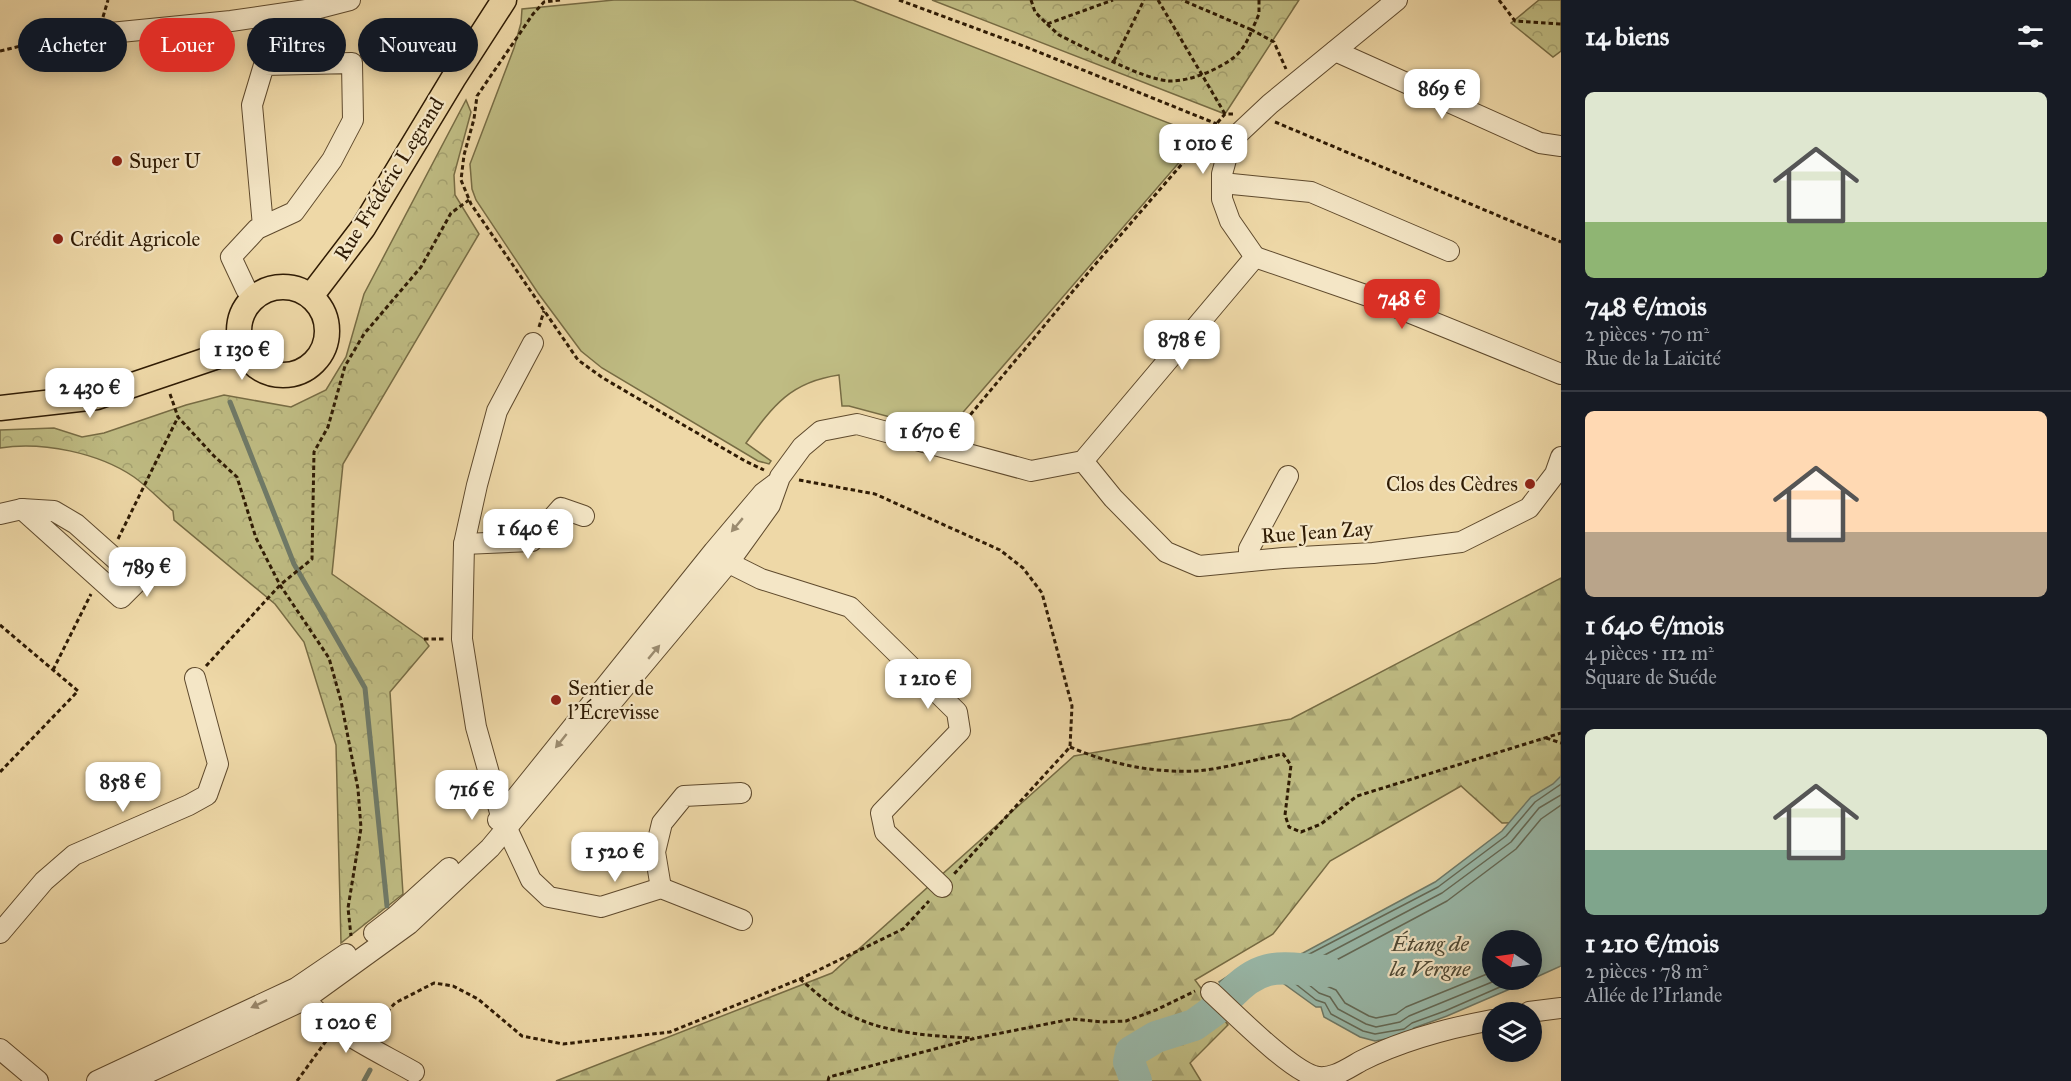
<!DOCTYPE html>
<html lang="fr">
<meta charset="utf-8">
<style>
:root{--surface:#171b24;--page:#242831;--text:#f1f3f6;--muted:#9ea1a6;--line:#363941;--accent:#d93025}
body{margin:0;font-family:"IM FELL Great Primer",serif;background:var(--page);color:var(--text);height:100vh;display:flex;flex-direction:column;font-size:22px;white-space:nowrap}
*{box-sizing:border-box;margin:0}
p{font-size:20px;color:var(--muted)}
.icon{flex:none;width:33px;height:33px;fill:none;stroke:currentColor;stroke-width:2;stroke-linecap:round;stroke-linejoin:round}
.map{position:relative;flex:1;overflow:hidden}
.details{display:flex;flex-direction:column;background:var(--surface);width:510px}
.details>*{flex:none}
.hud{position:absolute;left:18px;top:18px;width:570px;height:54px;display:flex;gap:12px}
.needle{width:39px;rotate:283deg}
.buttons{position:absolute;left:1482px;top:930px;display:grid;gap:12px}
.buttons a{display:grid;place-items:center;width:60px;height:60px;border-radius:50%;background:var(--surface);box-shadow:0 3px 15px #0003;font-size:30px}
.price{position:absolute;translate:-50% -51px;padding:0 14px;border-radius:12px;background:#fff;color:#222;font-size:20px;line-height:39px;filter:drop-shadow(0 2px 3px #0008)}
.price::after{content:'';position:absolute;left:50%;top:36px;width:18px;height:14px;margin-left:-9px;background:inherit;clip-path:polygon(0 0,100% 0,50% 100%)}
.price.selected{background:var(--accent);color:#fff}
ul{padding:0;list-style:none}
li{display:grid;align-content:center;gap:12px;height:318px;padding:0 24px}
li+li{border-top:2px solid var(--line)}
li span{display:grid;place-items:center;height:186px;border-radius:9px;color:#555}
li>.icon{margin-inline-start:auto}
span .icon{width:108px;height:108px;fill:#fffc;stroke-width:1}
li b{font-size:26px}
h2{display:flex;justify-content:space-between;align-items:center;height:72px;padding:0 24px;font-size:26px}
.pill{padding:0 21px;border-radius:27px;background:var(--surface);box-shadow:0 3px 15px #0003;font-size:21px;line-height:54px}
.pill.selected{background:var(--accent);color:#fff}
main{display:flex;flex:1;min-height:0}
.map>svg:first-child{display:block}
.grass{fill:#bfbc83;stroke:#776c44;stroke-width:1.5}
.forest{fill:url(#forest-firs);stroke:#776c44;stroke-width:1.5}
.park{fill:url(#park-crowns);stroke:#776c44;stroke-width:1.5}
.water{fill:#99b9aa;stroke:#6f7a68;stroke-width:1.5}
.lines{fill:none;stroke-linecap:round;stroke-linejoin:round}
.shore{stroke:#646a57;stroke-width:1.5}
.stream{stroke:#6f7a68;stroke-width:5}
.river{stroke:#99b9aa;stroke-width:32}
.minor-casing{stroke:#5f4a2d;stroke-width:22}
.major-casing{stroke:#2f1b04;stroke-width:27}
.path{stroke:#2f1b04;stroke-width:3;stroke-dasharray:4.5 3;stroke-linecap:butt}
.minor{stroke:#f4e6c6;stroke-width:20}
.major{stroke:#eed8a7;stroke-width:24}
.oneway{fill:#9b8b6f}
.poi-dot{fill:#8f2418;stroke:#f4e6c6;stroke-width:2}
.labels{text-anchor:middle;dominant-baseline:central;stroke-width:4.5;stroke-linejoin:round;paint-order:stroke}
.poi-label{font-size:21px;fill:#2f1b04;stroke:#f4e6c6;text-anchor:start}
.street-label{font-size:21px;fill:#2f1b04;stroke:#f4e6c6}
.water-label{font-size:22px;font-style:italic;fill:#4f4a36;stroke:#f4e6c6}
</style>
<main>
<div class="map">
<svg width="1561" height="1081" viewBox="0 0 1561 1081">
<defs>
<pattern id="forest-firs" width="22" height="20" patternUnits="userSpaceOnUse" patternTransform="scale(1.5)"><rect width="22" height="20" fill="#bfbc83"/><path d="M5 1l3.5 6h-7zM16 11l3.5 6h-7z" fill="#a4a170"/></pattern>
<pattern id="park-crowns" width="20" height="18" patternUnits="userSpaceOnUse" patternTransform="scale(1.5)"><rect width="20" height="18" fill="#bfbc83"/><path d="M2 6a3 3 0 1 1 6 0M12 15a3 3 0 1 1 6 0" fill="none" stroke="#a4a170"/></pattern>
</defs>
<rect width="100%" height="100%" fill="#eed8a7"/>
<filter id="stains"><feTurbulence type="fractalNoise" baseFrequency=".00333" numOctaves="4"/><feColorMatrix values="0 0 0 0 .2 0 0 0 0 .09 0 0 0 0 .02 0 0 0 .5 -.17"/></filter>
<radialGradient id="worn" r=".72"><stop offset=".6" stop-color="#630" stop-opacity="0"/><stop offset="1" stop-color="#630" stop-opacity=".3"/></radialGradient>
<path class="grass" d="M614 0H853L1202 136 946 432 849 406H842L839 375C790 382 773 406 746 443L771 461 769 464 758 461 602 368 581 351 538 293 476 200 472 189 470 164 514 48 521 23 522 9Z"/>
<path class="forest" d="M1561 578V822L1502 823 1461 786 1330 861 1273 934 1195 980 1228 1025 1190 1063 1201 1081H556L832 973 1074 756 1291 719Z"/>
<g class="park">
<path d="M932 0H1299L1225 114Z"/>
<path d="M1539 0H1561V51L1553 57 1511 23Z"/>
<path d="M466 100 471 112 454 175 455 195 479 234 343 464 332 574 424 639 429 646 390 692 403 894 341 943 336 745 304 642 275 604 174 520 173 511C160 500 148 487 134 477 99 453 42 441 0 448V430L54 428 82 437 104 433 186 405 224 395 291 407 326 390 346 357 364 294Z"/>
</g>
<g class="water">
<path d="M1561 776V966L1532 979V940H1492V980H1531L1447 1016 1414 1028 1407 1035 1375 1041 1360 1037 1324 1017 1321 1007H1316L1280 981 1289 958 1303 953 1435 882 1502 831 1531 797 1553 784Z"/>
<path d="M1272 956H1283L1274 981 1259 986 1237 1001 1219 982 1253 960Z"/>
<path d="M1216 1003 1219 1007 1194 1025 1156 1037 1132 1052 1129 1062 1136 1081H1130C1128 1075 1125 1069 1124 1063 1121 1038 1168 1030 1184 1025 1197 1020 1206 1011 1216 1003Z"/>
</g>
<g class="lines">
<g class="shore">
<path d="M1270 962 1273 965 1269 976 1256 981 1239 992 1230 986 1231 982 1255 965Z"/>
<path d="M1492 972 1406 1007 1396 1014 1376 1018 1369 1016 1345 1003 1336 990 1322 984 1312 975 1314 972 1447 901 1516 849 1541 819 1561 805"/>
<path d="M1497 980 1409 1016 1400 1022 1376 1027 1366 1024 1338 1009 1330 997 1319 993 1297 975 1300 968 1442 893 1511 842 1539 808 1561 795"/>
<path d="M1516 980 1445 1011 1412 1023 1404 1029 1375 1034 1363 1031 1331 1014 1325 1003 1316 1000 1288 978 1294 962 1438 887 1506 836 1535 802 1561 784"/>
</g>
<g class="stream">
<path d="M230 402 294 564 365 688 387 906"/>
<path d="M364 1081 370 1070"/>
</g>
<g class="river">
<path d="M1230 995C1264 959 1283 969 1327 971"/>
<path d="M1136 1081 1129 1062 1131 1052 1156 1037 1194 1025 1219 1007"/>
</g>
<defs>
<g id="minor">
<path d="M50 39 231 21 319 8 350 0"/>
<path d="M1335 51 1540 143 1561 146"/>
<path d="M1222 183 1311 192 1449 251"/>
<path d="M1255 257 1230 221 1222 199V174L1228 152 1237 135 1270 104 1397 0"/>
<path d="M1255 257 1371 297 1561 374"/>
<path d="M253 298 246 289 231 257 257 229 294 212 332 160 353 120 352 63 264 65 252 105 263 226"/>
<path d="M533 343 497 411 477 485 464 544 462 639 476 727 501 816 531 880 549 897 601 907 661 888 742 920"/>
<path d="M1083 461 1113 498 1166 552 1199 566 1283 558 1373 553 1461 542 1529 508 1555 474 1561 457"/>
<path d="M22 509 54 511 76 524 139 580 121 598Z"/>
<path d="M0 514 22 509"/>
<path d="M464 544 532 541 561 508 584 516"/>
<path d="M720 556 733 565 761 579 850 607 957 712 960 731 881 813 885 832 942 887"/>
<path d="M1249 561V549L1288 476"/>
<path d="M498 820 714 551 763 493 775 484"/>
<path d="M661 888 655 852 662 823 684 796 741 793"/>
<path d="M0 933 44 881 74 855 189 805 207 795 218 764 195 678"/>
<path d="M374 933 396 916 449 868"/>
<path d="M297 989C324 1028 374 1049 414 1072"/>
<path d="M1211 992C1233 1012 1289 1069 1314 1076 1330 1081 1347 1069 1361 1061 1401 1041 1449 1028 1492 1020"/>
<path d="M1529 1012 1561 1008"/>
<path d="M0 1049 38 1081"/>
<path d="M97 1081 296 988 346 954"/>
<path d="M130 1081 304 1000 409 924 490 848 729 562 770 505 780 477 802 447 821 431 857 424 1031 471 1083 461 1255 257"/>
</g>
<g id="major">
<circle cx="283" cy="331" r="44"/>
<path d="M311 296 363 228 453 79 504 0"/>
<path d="M0 408 97 397 242 348"/>
</g>
</defs>
<use href="#minor" class="minor-casing"/>
<use href="#major" class="major-casing"/>
<g class="path">
<path d="M560 0 544 2 533 14 477 96 474 119 464 155 461 180 471 204 578 360 603 378 745 461 764 470"/>
<path d="M899 0 1026 47 1217 124"/>
<path d="M1031 0 1035 12 1047 24 1113 0"/>
<path d="M1158 0 1225 114"/>
<path d="M1259 0V14L1252 30 1274 42 1286 69"/>
<path d="M1499 0 1515 21 1561 24"/>
<path d="M103 17 108 0"/>
<path d="M1047 24 1059 35C1086 48 1143 80 1170 81 1186 81 1202 75 1215 69 1236 58 1243 52 1252 30L1182 0"/>
<path d="M0 51 33 43"/>
<path d="M1114 61 1144 0"/>
<path d="M1275 122 1561 242"/>
<path d="M539 327 544 311"/>
<path d="M170 394 178 417 214 456 237 477 256 538 280 585 329 658 341 701 358 789 361 828 348 908 351 936"/>
<path d="M956 432 1093 267 1225 114H1234"/>
<path d="M799 480 875 494 1000 550 1023 568 1042 593 1072 706 1070 747 954 874"/>
<path d="M118 539 178 417"/>
<path d="M0 625 78 691 0 772"/>
<path d="M424 639H445"/>
<path d="M206 666 280 585 312 559 314 452 328 427 345 366 364 334 421 267 451 213 469 200"/>
<path d="M53 670 91 594"/>
<path d="M1546 738 1561 743"/>
<path d="M1070 747C1110 764 1152 773 1196 771 1223 769 1257 759 1283 754L1291 765 1285 815 1289 827 1301 832 1321 824 1357 796 1561 733"/>
<path d="M800 979C813 990 827 1003 841 1011 882 1033 927 1036 973 1038"/>
<path d="M372 1029 395 1003 434 983 453 986 478 999 522 1036 563 1044 670 1032 800 979 903 929 929 901"/>
<path d="M297 1081 326 1041"/>
<path d="M828 1081 829 1077 976 1038 1072 1019 1102 1022 1126 1021 1156 1010 1195 991"/>
</g>
<use href="#minor" class="minor"/>
<use href="#major" class="major"/>
</g>
<defs><path id="oneway-solid" d="M-6-.8H1V-3.2L6.5 0L1 3.2V.8H-6Z" transform="scale(1.5)"/></defs>
<g class="oneway">
<use href="#oneway-solid" transform="translate(737 525) rotate(130)"/>
<use href="#oneway-solid" transform="translate(654 652) rotate(-50)"/>
<use href="#oneway-solid" transform="translate(561 741) rotate(129)"/>
<use href="#oneway-solid" transform="translate(259 1004) rotate(155)"/>
</g>
<g class="poi-dot">
<circle cx="117" cy="161" r="6"/>
<circle cx="58" cy="239" r="6"/>
<circle cx="1530" cy="484" r="6"/>
<circle cx="556" cy="700" r="6"/>
</g>
<g class="labels">
<g class="poi-label">
<text x="129" y="161">Super U</text>
<text x="70" y="239">Crédit Agricole</text>
<text x="1518" y="484" text-anchor="end">Clos des Cèdres</text>
<text x="568" y="688">Sentier de<tspan x="568" dy="24">l'Écrevisse</tspan></text>
</g>
<g class="street-label">
<text transform="translate(389 179) rotate(-58)">Rue Frédéric Legrand</text>
<text transform="translate(1317 532) rotate(-4)">Rue Jean Zay</text>
</g>
<g class="water-label">
<text x="1430" y="943">Étang de<tspan x="1430" dy="25">la Vergne</tspan></text>
</g>
</g>
<rect width="100%" height="100%" filter="url(#stains)"/>
<rect width="100%" height="100%" fill="url(#worn)"/>
</svg>
<div class="buttons">
<a><svg class="needle" viewBox="-14 -14 28 28"><path d="M0-13l5 13h-10z" fill="#e53935"/><path d="M0 13l5-13h-10z" fill="#9ea1a6"/></svg></a>
<a><svg class="icon" aria-label="layers" viewBox="0 0 24 24"><path d="M12 4l9 5-9 5-9-5zM3 14l9 5 9-5"/></svg></a>
</div>
<b class="price" style="left:1442px;top:120px">869 €</b>
<b class="price" style="left:1203px;top:175px">1 010 €</b>
<b class="price selected" style="left:1402px;top:330px">748 €</b>
<b class="price" style="left:1182px;top:371px">878 €</b>
<b class="price" style="left:242px;top:381px">1 130 €</b>
<b class="price" style="left:90px;top:419px">2 430 €</b>
<b class="price" style="left:930px;top:463px">1 670 €</b>
<b class="price" style="left:528px;top:560px">1 640 €</b>
<b class="price" style="left:147px;top:598px">789 €</b>
<b class="price" style="left:928px;top:710px">1 210 €</b>
<b class="price" style="left:123px;top:813px">858 €</b>
<b class="price" style="left:472px;top:821px">716 €</b>
<b class="price" style="left:615px;top:883px">1 520 €</b>
<b class="price" style="left:346px;top:1054px">1 020 €</b>
<div class="hud">
<a class="pill">Acheter</a>
<a class="pill selected">Louer</a>
<a class="pill">Filtres</a>
<a class="pill">Nouveau</a>
</div>
</div>
<section class="details">
<h2>14 biens<svg class="icon" aria-label="filters" viewBox="0 0 24 24"><path d="M4 7h16M4 17h16"/><circle cx="9" cy="7" r="2"/><circle cx="15" cy="17" r="2"/></svg></h2>
<ul>
<li><span style="background:linear-gradient(#dfe7d0 70%,#8fb573 0)"><svg class="icon" aria-label="home" viewBox="0 0 24 24"><path d="M3 11l9-7 9 7M6 9v11h12V9"/></svg></span><div><b>748 €/mois</b><p>2 pièces · 70 m²</p><p>Rue de la Laïcité</p></div></li>
<li><span style="background:linear-gradient(#ffd9b3 65%,#b9a48a 0)"><svg class="icon" aria-label="home" viewBox="0 0 24 24"><path d="M3 11l9-7 9 7M6 9v11h12V9"/></svg></span><div><b>1 640 €/mois</b><p>4 pièces · 112 m²</p><p>Square de Suéde</p></div></li>
<li><span style="background:linear-gradient(#dfe7d0 65%,#7fa58c 0)"><svg class="icon" aria-label="home" viewBox="0 0 24 24"><path d="M3 11l9-7 9 7M6 9v11h12V9"/></svg></span><div><b>1 210 €/mois</b><p>2 pièces · 78 m²</p><p>Allée de l'Irlande</p></div></li>
</ul>
</section>
</main>
